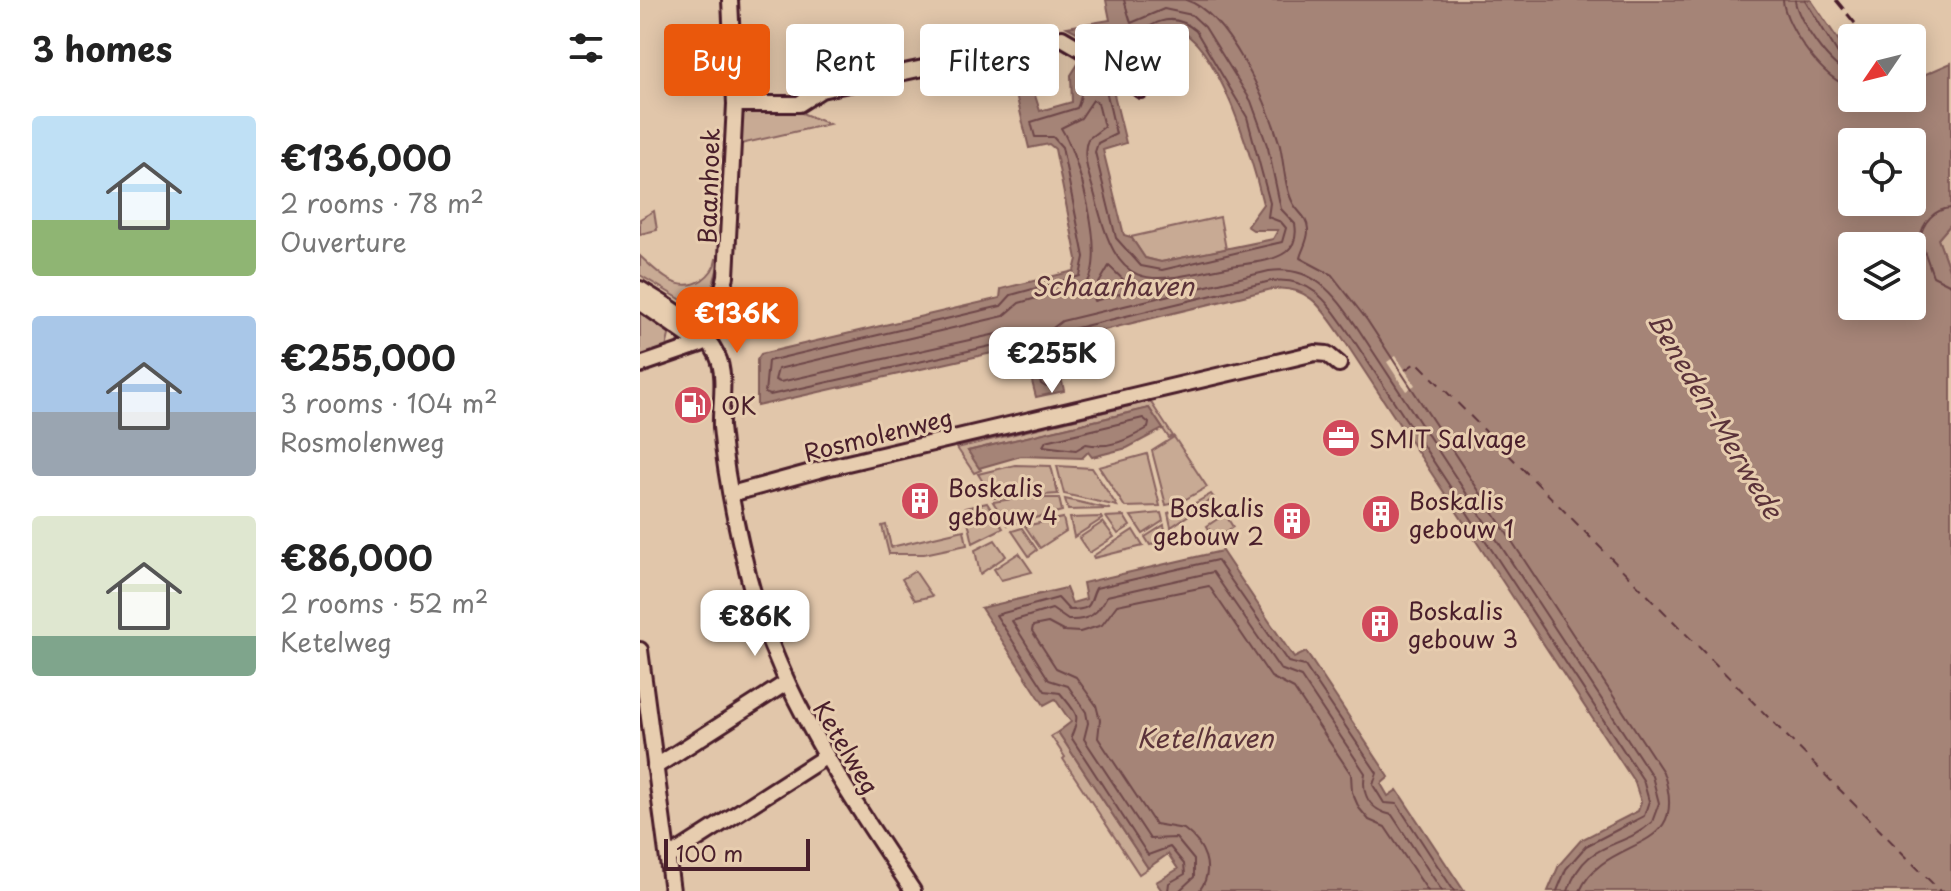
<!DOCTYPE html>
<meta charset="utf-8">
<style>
:root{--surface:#fff;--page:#f2f2f2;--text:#222;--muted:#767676;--accent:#ea580c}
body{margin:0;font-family:"Playpen Sans",sans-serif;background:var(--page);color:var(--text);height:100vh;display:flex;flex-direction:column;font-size:30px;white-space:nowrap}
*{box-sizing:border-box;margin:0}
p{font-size:26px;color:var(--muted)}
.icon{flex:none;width:44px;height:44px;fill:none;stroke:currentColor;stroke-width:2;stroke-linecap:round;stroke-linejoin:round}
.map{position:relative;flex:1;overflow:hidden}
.drawer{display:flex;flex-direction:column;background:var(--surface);width:640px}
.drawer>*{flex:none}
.top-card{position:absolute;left:24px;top:24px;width:760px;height:72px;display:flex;gap:16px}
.needle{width:52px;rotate:235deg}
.buttons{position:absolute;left:1198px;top:24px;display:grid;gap:16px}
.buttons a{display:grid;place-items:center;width:88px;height:88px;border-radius:8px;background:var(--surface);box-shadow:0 4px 20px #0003;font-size:40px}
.scale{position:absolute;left:24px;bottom:20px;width:146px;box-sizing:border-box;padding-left:8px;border:4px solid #4a1f2b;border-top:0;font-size:22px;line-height:28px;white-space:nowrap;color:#4a1f2b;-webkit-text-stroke:6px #e7cdaf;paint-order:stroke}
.price{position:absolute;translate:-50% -68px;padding:0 18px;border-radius:16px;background:#fff;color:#222;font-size:26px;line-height:52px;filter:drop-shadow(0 2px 4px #0008)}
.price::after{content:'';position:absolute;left:50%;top:48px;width:24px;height:18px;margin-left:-12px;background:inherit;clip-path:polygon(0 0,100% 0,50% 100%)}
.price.active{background:var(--accent);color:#fff}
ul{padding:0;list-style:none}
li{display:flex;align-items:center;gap:24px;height:200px;padding:0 32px}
li span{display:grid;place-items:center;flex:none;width:224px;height:160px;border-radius:8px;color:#555}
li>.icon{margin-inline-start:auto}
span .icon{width:96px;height:96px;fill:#fffc;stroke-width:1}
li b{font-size:34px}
h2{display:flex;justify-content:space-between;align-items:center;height:96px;padding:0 32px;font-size:34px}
.tag{padding:0 28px;border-radius:8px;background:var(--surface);box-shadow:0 4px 20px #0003;font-size:28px;line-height:72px}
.tag.active{background:var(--accent);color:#fff}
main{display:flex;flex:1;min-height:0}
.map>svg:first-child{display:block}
.green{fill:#c8aa94;stroke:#896460;stroke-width:2}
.water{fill:#a58477;stroke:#815c59;stroke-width:2;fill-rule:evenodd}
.pier{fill:#e1c6aa}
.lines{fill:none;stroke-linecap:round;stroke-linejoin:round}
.shore{stroke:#6e4749;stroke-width:2}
.ferry{stroke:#5c333a;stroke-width:2;stroke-dasharray:10 8;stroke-linecap:butt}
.minor-casing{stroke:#4a1f2b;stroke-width:20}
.minor{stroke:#e7cdaf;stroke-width:14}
.rail{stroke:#4a1f2b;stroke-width:3;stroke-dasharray:12 6;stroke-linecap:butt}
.labels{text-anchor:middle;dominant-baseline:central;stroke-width:6;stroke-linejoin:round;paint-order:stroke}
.street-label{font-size:24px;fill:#4a1f2b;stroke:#e7cdaf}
.poi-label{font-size:24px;fill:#4a1f2b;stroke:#e7cdaf;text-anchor:start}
.water-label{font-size:26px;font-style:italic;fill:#5c333a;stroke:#e7cdaf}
</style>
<main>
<section class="drawer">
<h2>3 homes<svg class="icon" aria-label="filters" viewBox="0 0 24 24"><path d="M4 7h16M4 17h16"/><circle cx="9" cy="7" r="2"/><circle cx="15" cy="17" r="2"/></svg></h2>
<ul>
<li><span style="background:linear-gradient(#bfe0f5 65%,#8fb573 0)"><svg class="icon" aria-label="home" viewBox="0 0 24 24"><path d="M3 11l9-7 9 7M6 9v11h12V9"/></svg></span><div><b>€136,000</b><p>2 rooms · 78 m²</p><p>Ouverture</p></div></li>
<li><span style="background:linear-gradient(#a9c7e8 60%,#9aa5b1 0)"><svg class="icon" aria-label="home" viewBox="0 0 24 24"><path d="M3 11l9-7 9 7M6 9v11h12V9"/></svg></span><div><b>€255,000</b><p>3 rooms · 104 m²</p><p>Rosmolenweg</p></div></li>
<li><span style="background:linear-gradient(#dfe7d0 75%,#7fa58c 0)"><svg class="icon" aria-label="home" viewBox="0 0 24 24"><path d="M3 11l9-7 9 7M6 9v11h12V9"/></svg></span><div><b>€86,000</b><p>2 rooms · 52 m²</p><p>Ketelweg</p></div></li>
</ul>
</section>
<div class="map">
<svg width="1311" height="891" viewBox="0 0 1311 891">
<rect width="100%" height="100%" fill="#e1c6aa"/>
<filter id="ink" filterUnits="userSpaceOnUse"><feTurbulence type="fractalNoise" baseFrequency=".0125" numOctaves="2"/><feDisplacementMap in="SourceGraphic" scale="16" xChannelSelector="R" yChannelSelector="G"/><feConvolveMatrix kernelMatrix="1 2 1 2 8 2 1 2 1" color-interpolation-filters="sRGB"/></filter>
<g filter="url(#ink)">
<g class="green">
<path d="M110 109H152L189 124 92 146 96 119Z"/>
<path d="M14 211 17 230 0 234V219Z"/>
<path d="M580 217 586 249 521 262 505 258 491 237Z"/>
<path d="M1311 224V275L1298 239Z"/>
<path d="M0 256C17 272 38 295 62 280 69 275 75 268 76 259L80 260 70 295 55 308 0 275Z"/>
<path d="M0 307 30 331 26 348 0 358Z"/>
<path d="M510 401 533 436 529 438 509 408 328 451 341 470 334 473 317 448Z"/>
<path d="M534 437 567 487 546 499 542 498 541 502 526 505 512 451Z"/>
<path d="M507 454 520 506 485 507 459 467Z"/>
<path d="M375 465 411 466 418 494 353 498 338 474Z"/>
<path d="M417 466 452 468 477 506 424 494Z"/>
<path d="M571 494 574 498 531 527 528 513 550 506Z"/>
<path d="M378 498H419L422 511 368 525 353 502Z"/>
<path d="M425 499 470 509 428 510Z"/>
<path d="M347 503 363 528 333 543 325 508Z"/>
<path d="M521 513 523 521 503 534 491 516Z"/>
<path d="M585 514 593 527 575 539 567 526Z"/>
<path d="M484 516 490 526 478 534 466 517Z"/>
<path d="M461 517 462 519 434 537 430 518Z"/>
<path d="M423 518 426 531 400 548 385 526Z"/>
<path d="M463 522 474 537 449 553 439 538Z"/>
<path d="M246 525 251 547 324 530 327 545 284 554H249L242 526Z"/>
<path d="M524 525 527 541 510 545 505 537Z"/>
<path d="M382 528 397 550 389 556 372 531Z"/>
<path d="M493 530 503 546 454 558 453 556Z"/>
<path d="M355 540 366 556 340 574 335 550Z"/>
<path d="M379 553 392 572 361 580 354 569Z"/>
<path d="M275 571 292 596 275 600 262 579Z"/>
<path d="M418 732 508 868 499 874 423 759 425 757 411 736Z"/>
</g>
<g class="water">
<path d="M466 0H1171L1212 60V98H1272V80L1311 63V224L1298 239 1311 275V891H908L919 865 941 840 998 811 1001 802 995 783 702 337C683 310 669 284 632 289L427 339C410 349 421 374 424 391L396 397 383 346 117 406V360L121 354 360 298 361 289 434 271 437 259 415 149 409 144 389 148 375 90 392 86 400 111 432 102 431 75 450 45 448 38 427 27 470 20ZM534 28C579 41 613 162 623 204L607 226 613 230H638L633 239 521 262 505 258 491 237 484 235 463 150 486 143 469 74C479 55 509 27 534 28ZM1212 142H1272V202H1212ZM1212 246H1272V306H1212Z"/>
<path d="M509 408 523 429 487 448 452 457 448 452 442 458 381 456 339 468 328 451Z"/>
<path d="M582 551 654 658 666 652 749 777 741 784 748 796 757 790 824 891H522L516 882 538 869 528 854 508 868 418 732 431 722 415 699 404 705 341 608 426 588 432 603 446 599 443 583Z"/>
</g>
<path class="pier" d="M756 356 775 385 766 391 747 362Z"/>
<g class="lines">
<g class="shore">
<path d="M484 0 491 23 524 9 552 15 565 27 611 101 628 148 641 209 655 224C657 235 655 245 646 252 631 263 604 263 586 267 503 285 479 292 456 200 452 182 440 157 448 139L464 127 458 103 453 100 441 118 421 128C438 154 468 259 446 284L379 303 364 316 138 369 135 380 140 382 379 329 401 337 422 321 629 271C674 265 694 294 717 327L1012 776 1019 803 1012 822C981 851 946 838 928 891"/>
<path d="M546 0C588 13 627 102 639 142 644 160 644 187 653 203 658 213 667 216 668 229 669 240 662 249 660 258L692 275 727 320 1023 772C1053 858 966 832 940 891"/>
<path d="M1143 0C1144 25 1186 85 1212 86"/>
<path d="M1155 0C1156 18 1193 73 1212 74"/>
<path d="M1165 0 1202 60 1212 64"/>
<path d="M449 64C438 79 445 93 437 108L391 122 395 137H413L422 147 444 257 440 276 371 295 361 306 128 361 125 393 130 395 382 339 391 344 401 384 406 387 414 382C411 363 402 342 424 331L631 281C672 276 688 303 709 333L1003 780 1009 801 1004 816 946 846 926 869 917 891"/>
<path d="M462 72 476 134 458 143 455 152 476 238 501 266 522 270 642 242 646 228 641 222 628 217 630 203 607 117 556 31C522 1 498 39 470 56"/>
<path d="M1311 208C1294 209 1282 223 1280 239L1293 276 1311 285"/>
<path d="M469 266 494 290 454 301 452 295Z"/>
<path d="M503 418 509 423 508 428C487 440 470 449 446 444L436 450 403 446 406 441Z"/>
<path d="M528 891 529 883 545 874 544 864 530 847 508 855 431 737C441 714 437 714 420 693L405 691 356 615 418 598 429 610C455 610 448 603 456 588L577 560 648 662 665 666 737 773 733 785 744 803 757 804 814 891"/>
<path d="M539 891 554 877V860L536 838 510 839 444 739 448 723 446 712 428 686 409 680 372 621 412 609 428 620C450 621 458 613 467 596L573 572 640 669 661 677 725 773C721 795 730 810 752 815L802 891"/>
<path d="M559 891C576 869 564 844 544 829L515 824 458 738 460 720 456 705 436 677 416 668 392 631 393 626 408 623 423 631 440 632 462 625 477 605 569 586 631 677 654 689 711 774 712 792 719 808 729 820 745 827 788 891"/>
</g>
<path class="ferry" d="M765 370 777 362 1300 891"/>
<defs>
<g id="minor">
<path d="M95 104H159L181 90 422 38 477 70 501 90"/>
<path d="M0 289C28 307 62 324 77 355 87 375 80 405 81 427 85 471 94 516 104 558 132 683 203 786 273 891"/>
<path d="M0 302 59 343"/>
<path d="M0 365 61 344 74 325 86 276 95 104 90 0"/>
<path d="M91 494 186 468 675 353 687 354 699 364"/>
<path d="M0 650 32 891"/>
<path d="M15 767 146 683"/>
<path d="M29 857 185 757"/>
</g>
</defs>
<use href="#minor" class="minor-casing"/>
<use href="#minor" class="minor"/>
<path class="rail" d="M1196 0 1227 38"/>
</g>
</g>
<defs>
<symbol id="fuel-disc" viewBox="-11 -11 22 22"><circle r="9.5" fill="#d1495b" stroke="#e7cdaf"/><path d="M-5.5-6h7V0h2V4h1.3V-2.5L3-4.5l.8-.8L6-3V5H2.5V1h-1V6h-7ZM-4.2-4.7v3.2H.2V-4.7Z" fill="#fff"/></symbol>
<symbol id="office-disc" viewBox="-11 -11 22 22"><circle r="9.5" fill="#d1495b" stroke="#e7cdaf"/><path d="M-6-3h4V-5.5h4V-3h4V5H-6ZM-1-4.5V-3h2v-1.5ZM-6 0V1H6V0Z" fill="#fff"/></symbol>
<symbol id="building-disc" viewBox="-11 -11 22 22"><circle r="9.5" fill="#d1495b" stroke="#e7cdaf"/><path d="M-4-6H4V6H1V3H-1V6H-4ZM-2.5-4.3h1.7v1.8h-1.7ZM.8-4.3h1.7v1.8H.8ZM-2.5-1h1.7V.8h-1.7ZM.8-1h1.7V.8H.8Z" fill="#fff"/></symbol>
</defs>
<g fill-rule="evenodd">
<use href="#fuel-disc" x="31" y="383" width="44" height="44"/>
<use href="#office-disc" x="679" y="416" width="44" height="44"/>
<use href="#building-disc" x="258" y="479" width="44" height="44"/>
<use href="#building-disc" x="719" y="492" width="44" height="44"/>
<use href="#building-disc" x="630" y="499" width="44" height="44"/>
<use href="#building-disc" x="718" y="602" width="44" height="44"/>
</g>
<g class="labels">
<g class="street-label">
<text transform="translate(68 186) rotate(-88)">Baanhoek</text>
<text transform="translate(238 434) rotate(-14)">Rosmolenweg</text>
<text transform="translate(207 747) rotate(59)">Ketelweg</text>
</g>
<g class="poi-label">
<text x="81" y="405">OK</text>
<text x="729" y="438">SMIT Salvage</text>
<text x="308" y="487">Boskalis<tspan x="308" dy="28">gebouw 4</tspan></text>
<text x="769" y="500">Boskalis<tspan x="769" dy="28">gebouw 1</tspan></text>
<text x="624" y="507" text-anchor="end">Boskalis<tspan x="624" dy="28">gebouw 2</tspan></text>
<text x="768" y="610">Boskalis<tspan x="768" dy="28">gebouw 3</tspan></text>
</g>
<g class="water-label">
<text x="473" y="285">Schaarhaven</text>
<text transform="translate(1076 415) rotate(59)">Beneden-Merwede</text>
<text x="565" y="737">Ketelhaven</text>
</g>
</g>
</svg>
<div class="buttons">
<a><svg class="needle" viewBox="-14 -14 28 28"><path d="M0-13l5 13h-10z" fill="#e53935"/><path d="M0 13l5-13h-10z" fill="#767676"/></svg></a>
<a><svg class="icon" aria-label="locate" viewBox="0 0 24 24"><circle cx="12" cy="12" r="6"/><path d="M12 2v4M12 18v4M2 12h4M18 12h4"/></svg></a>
<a><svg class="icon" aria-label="layers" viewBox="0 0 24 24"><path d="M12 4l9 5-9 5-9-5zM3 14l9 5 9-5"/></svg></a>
</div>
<div class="scale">100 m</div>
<b class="price active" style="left:97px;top:355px">€136K</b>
<b class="price" style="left:412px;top:395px">€255K</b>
<b class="price" style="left:115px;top:658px">€86K</b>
<div class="top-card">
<a class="tag active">Buy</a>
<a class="tag">Rent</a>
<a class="tag">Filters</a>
<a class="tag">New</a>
</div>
</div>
</main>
